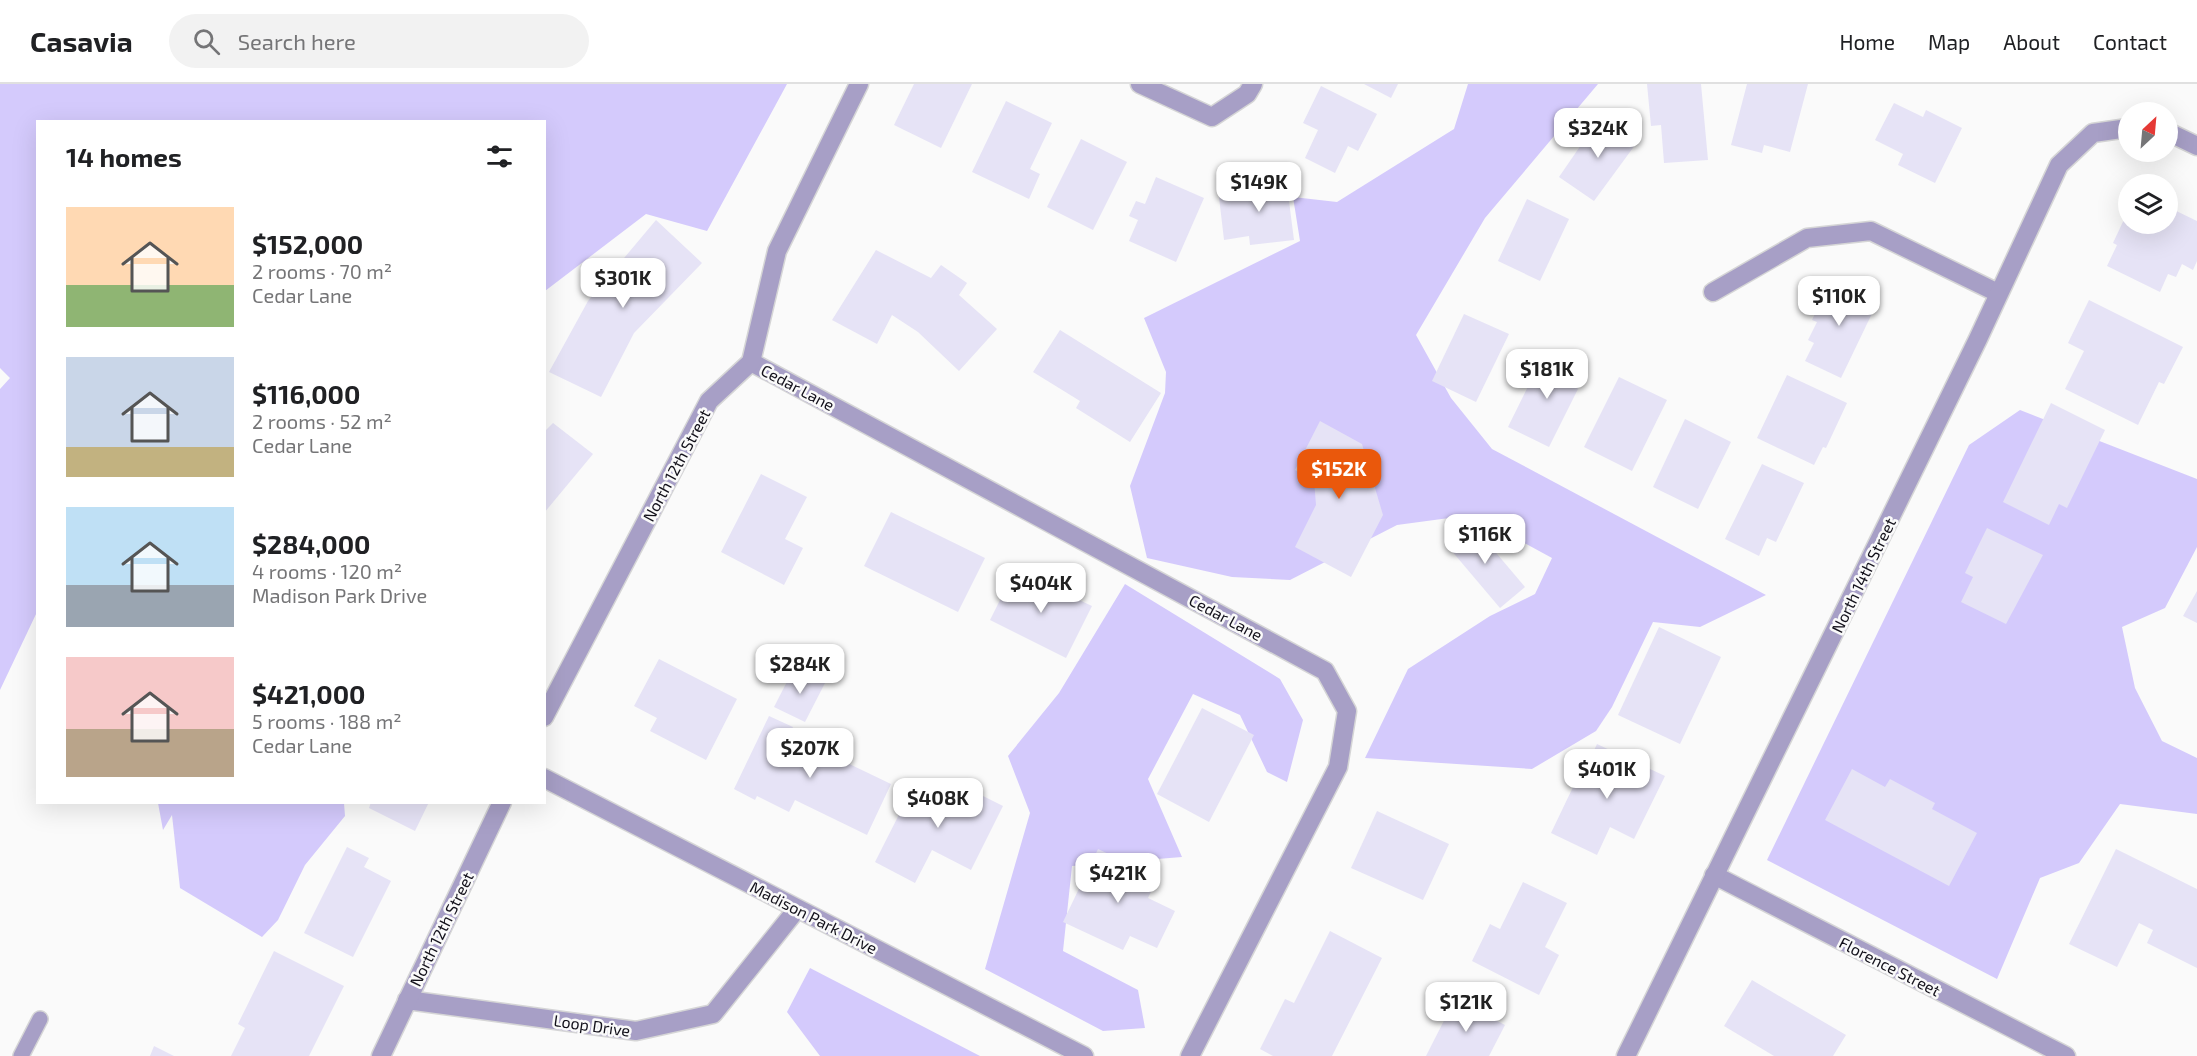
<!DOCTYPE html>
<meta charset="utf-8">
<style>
:root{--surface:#fff;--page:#f2f2f2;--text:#202124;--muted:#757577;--line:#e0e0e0;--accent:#ea580c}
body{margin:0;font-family:"Exo 2",sans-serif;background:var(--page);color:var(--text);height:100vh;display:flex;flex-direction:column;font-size:22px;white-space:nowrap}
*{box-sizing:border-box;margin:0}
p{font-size:20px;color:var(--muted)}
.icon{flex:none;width:33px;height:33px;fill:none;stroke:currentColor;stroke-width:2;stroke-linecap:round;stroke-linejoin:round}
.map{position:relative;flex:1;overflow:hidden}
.panel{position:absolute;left:36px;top:36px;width:510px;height:684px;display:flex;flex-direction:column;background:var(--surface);border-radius:0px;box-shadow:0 6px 24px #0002}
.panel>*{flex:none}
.needle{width:39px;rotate:26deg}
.controls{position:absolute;left:2118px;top:18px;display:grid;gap:12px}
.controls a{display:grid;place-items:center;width:60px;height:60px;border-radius:50%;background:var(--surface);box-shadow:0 6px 24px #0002;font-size:30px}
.price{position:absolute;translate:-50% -51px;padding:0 14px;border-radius:12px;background:#fff;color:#222;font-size:20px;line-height:39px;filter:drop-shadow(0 2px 3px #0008)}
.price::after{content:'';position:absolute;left:50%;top:36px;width:18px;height:14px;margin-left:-9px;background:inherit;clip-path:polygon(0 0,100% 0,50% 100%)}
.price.current{background:var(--accent);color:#fff}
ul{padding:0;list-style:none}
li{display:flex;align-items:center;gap:18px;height:150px;padding:0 30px}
li span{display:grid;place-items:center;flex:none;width:168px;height:120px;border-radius:0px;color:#555}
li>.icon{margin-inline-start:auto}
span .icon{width:72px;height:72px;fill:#fffc;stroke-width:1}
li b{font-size:26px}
h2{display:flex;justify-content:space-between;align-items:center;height:72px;padding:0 30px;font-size:26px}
header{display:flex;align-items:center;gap:36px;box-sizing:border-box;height:84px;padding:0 30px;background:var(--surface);border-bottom:2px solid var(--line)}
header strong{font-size:28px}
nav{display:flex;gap:33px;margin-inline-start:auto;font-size:21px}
.search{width:420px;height:54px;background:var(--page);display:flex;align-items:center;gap:15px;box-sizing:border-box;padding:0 21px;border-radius:33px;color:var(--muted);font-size:22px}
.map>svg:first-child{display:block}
.green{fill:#d4cafc}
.building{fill:#e6e3f6}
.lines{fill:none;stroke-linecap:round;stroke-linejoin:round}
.lane-casing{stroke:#d5d5d6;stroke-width:18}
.street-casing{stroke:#d5d5d6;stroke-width:21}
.lane{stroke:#a79fc6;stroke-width:15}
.street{stroke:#a79fc6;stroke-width:18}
.labels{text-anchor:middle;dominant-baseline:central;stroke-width:5;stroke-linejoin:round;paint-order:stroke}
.street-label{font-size:16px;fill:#12101a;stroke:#fafafa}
</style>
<header>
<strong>Casavia</strong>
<div class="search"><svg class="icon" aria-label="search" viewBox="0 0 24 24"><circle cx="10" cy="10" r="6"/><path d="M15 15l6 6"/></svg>Search here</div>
<nav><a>Home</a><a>Map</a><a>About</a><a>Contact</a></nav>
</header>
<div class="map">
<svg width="2197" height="972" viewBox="0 0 2197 972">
<rect width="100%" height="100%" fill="#fafafa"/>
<g class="green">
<path d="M0 0H787L707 147 646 130 545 207 544 38H38L37 528 0 606V305L10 294 0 284Z"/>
<path d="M1468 0H1598L1485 134 1416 251 1451 314 1492 365 1766 511 1700 543 1653 538 1612 623 1596 647 1532 685 1365 674 1408 585 1490 532 1535 510 1552 474 1488 439 1464 432 1397 441 1290 496 1232 493 1147 474 1130 402 1165 309 1166 288 1144 234 1300 157 1293 113 1337 118 1454 45Z"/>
<path d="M2020 326 2197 395V463L2165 524 2122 543 2135 604 2162 657 2197 674V730L2120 720 2079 779 2040 794 1997 895 1767 776 1969 361Z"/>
<path d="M1125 500 1280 595 1303 636 1287 698 1267 688 1240 631 1193 610 1148 695 1182 773 1072 782 1063 867 1138 906 1145 944 1103 947 985 885 1030 729 1008 672 1059 609Z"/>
<path d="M158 719H344L345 732 305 781 278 836 262 853 180 804 172 731 163 746Z"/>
<path d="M810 884 980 972H820L787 928Z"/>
</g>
<g class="building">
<path d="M914 0H972L941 64 894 41Z"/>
<path d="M1364 0H1398L1391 14Z"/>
<path d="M1647 0H1701L1708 76 1664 79 1661 41 1651 42Z"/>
<path d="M1747 0H1808L1790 68 1764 61 1762 69 1731 61Z"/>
<path d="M1321 2 1377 30 1358 67 1348 62 1335 89 1305 74 1318 46 1303 39Z"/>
<path d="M1006 17 1052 39 1030 85 1040 90 1029 115 972 88Z"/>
<path d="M1894 19 1923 33 1926 26 1962 44 1935 99 1898 81 1903 70 1875 56Z"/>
<path d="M1601 32 1638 57 1594 117 1559 93Z"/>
<path d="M1081 55 1127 78 1093 146 1047 123Z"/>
<path d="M1156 93 1204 114 1176 178 1129 157 1138 136 1129 132 1136 117 1145 120Z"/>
<path d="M1286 94 1294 156 1250 161 1249 152 1224 156 1219 113 1246 109 1245 99Z"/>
<path d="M1527 115 1569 135 1540 197 1498 177Z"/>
<path d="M2168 123 2197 137V177L2193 186 2182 180 2176 193 2168 190 2160 208 2107 182 2117 161 2113 159 2128 127V140H2168Z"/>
<path d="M656 136 702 179 634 249 601 313 549 288 588 217Z"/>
<path d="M876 166 931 194 941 181 967 199 959 211 997 245 959 287 918 248 892 231 877 260 832 236Z"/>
<path d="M1832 195 1878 217 1841 294 1805 277 1814 259 1808 256 1817 238 1812 236Z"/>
<path d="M2089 216 2183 263 2164 300 2159 298 2138 341 2065 305 2084 267 2068 259Z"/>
<path d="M1464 230 1509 250 1476 318 1432 297Z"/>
<path d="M1060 246 1161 309 1130 358 1076 324 1080 317 1033 288Z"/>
<path d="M1545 268 1584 288 1576 303 1578 305 1549 363 1508 343Z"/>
<path d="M1787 291 1847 319 1826 364 1823 363 1814 381 1757 354Z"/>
<path d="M1619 293 1667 316 1632 387 1584 363Z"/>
<path d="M2051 319 2105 346 2067 424 2059 420 2049 441 2003 418Z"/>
<path d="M1685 335 1731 358 1698 425 1653 403Z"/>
<path d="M1320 337 1362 360 1383 431 1351 493 1295 463 1316 421 1314 396 1295 386Z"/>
<path d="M553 339 593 370 544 429V348Z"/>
<path d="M1762 380 1804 399 1776 458 1767 454 1759 472 1725 455Z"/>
<path d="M761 390 807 413 785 455 803 464 784 501 721 468Z"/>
<path d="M891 428 985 474 958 528 864 482Z"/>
<path d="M1470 438 1525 503 1500 524 1445 459Z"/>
<path d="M1987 444 2043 471 2006 540 1961 518 1973 493 1965 489Z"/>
<path d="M1015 486 1092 522 1066 574 990 536Z"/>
<path d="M2197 507V539L2183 532Z"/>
<path d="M1659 543 1721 573 1680 660 1618 631Z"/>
<path d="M659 575 737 615 706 676 650 647 657 634 634 622Z"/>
<path d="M794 584 825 599 805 638 774 623Z"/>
<path d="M1202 624 1254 651 1209 738 1157 710Z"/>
<path d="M769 632 793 643 789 651 891 700 867 751 795 716 789 728 757 712 755 716 734 705Z"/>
<path d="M1597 660 1665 692 1634 755 1610 743 1597 771 1551 749 1574 701 1577 703Z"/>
<path d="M1852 685 1885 703 1890 695 1935 719 1932 725 1977 749 1949 802 1825 736Z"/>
<path d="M916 697 948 713 955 698 1003 722 971 786 932 766 915 799 875 778Z"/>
<path d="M371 718H429L415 747 369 724Z"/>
<path d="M1377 727 1449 760 1423 816 1351 784Z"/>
<path d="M347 763 369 774 364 783 391 797 353 873 304 849Z"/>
<path d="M1098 765 1158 793 1148 814 1175 827 1157 864 1130 852 1123 866 1063 838Z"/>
<path d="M2116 765 2197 805V884L2147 859 2153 846 2139 839 2117 883 2069 860Z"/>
<path d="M1523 798 1567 819 1545 863 1559 871 1539 911 1472 877 1490 840 1500 845Z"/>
<path d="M1330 847 1382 874 1332 972H1273L1260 965 1285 915 1294 919Z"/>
<path d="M274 867 344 902 309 972H231L245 944 238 940Z"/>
<path d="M1752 896 1846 951 1833 972H1774L1724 942Z"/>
<path d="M1455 915 1505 941 1489 972H1426Z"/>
<path d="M154 962 174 972H150Z"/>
</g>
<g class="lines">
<defs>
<path id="lane" d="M21 972 40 935"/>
<g id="street">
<path d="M1140 0 1212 33 1247 10 1253 0"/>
<path d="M2168 48 2197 62"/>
<path d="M1713 208 1807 154 1871 147 1998 209"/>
<path d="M751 278 1325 587 1347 627 1338 683 1190 972"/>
<path d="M544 633 709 317 751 278 777 167 859 0"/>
<path d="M544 694 1084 972"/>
<path d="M1714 791 2066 972"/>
<path d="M407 916 636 947 713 930 797 825"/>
<path d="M381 972 502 718"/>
<path d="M1626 972 1978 255 2059 81 2093 49 2128 44"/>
</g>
</defs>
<use href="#lane" class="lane-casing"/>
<use href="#street" class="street-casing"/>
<use href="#lane" class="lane"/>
<use href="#street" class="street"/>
</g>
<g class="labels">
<g class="street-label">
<text transform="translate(798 303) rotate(28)">Cedar Lane</text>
<text transform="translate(676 381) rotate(-62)">North 12th Street</text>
<text transform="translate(1863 491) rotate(-64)">North 14th Street</text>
<text transform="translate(1226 533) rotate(28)">Cedar Lane</text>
<text transform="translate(814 833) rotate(27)">Madison Park Drive</text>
<text transform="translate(441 845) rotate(-64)">North 12th Street</text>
<text transform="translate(1890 882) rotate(27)">Florence Street</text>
<text transform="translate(592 941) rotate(8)">Loop Drive</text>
</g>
</g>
</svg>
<div class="controls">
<a><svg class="needle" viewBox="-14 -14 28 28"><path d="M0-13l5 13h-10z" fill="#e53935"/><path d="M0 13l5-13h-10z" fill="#757577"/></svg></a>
<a><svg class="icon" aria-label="layers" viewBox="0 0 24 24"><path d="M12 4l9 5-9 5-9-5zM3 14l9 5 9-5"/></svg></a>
</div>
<b class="price" style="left:1598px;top:75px">$324K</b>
<b class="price" style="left:1259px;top:129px">$149K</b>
<b class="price" style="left:623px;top:225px">$301K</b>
<b class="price" style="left:1839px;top:243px">$110K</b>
<b class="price" style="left:1547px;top:316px">$181K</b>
<b class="price current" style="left:1339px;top:416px">$152K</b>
<b class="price" style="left:1485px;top:481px">$116K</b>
<b class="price" style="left:1041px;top:530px">$404K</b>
<b class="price" style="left:800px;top:611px">$284K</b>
<b class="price" style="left:810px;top:695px">$207K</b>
<b class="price" style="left:1607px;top:716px">$401K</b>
<b class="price" style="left:938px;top:745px">$408K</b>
<b class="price" style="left:1118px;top:820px">$421K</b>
<b class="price" style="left:1466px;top:949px">$121K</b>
<section class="panel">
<h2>14 homes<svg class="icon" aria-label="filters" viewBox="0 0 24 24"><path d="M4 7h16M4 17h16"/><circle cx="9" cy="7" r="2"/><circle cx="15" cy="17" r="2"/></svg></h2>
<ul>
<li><span style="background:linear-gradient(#ffd9b3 65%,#8fb573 0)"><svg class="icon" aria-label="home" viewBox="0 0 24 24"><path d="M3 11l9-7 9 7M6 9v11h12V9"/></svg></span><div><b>$152,000</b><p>2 rooms · 70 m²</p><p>Cedar Lane</p></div></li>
<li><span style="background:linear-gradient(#c9d6e8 75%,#c2b280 0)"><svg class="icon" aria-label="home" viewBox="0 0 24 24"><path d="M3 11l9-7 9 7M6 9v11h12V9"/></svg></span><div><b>$116,000</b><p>2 rooms · 52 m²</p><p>Cedar Lane</p></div></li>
<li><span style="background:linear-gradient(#bfe0f5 65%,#9aa5b1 0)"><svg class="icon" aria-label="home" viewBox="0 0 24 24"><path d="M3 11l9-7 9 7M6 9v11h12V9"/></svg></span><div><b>$284,000</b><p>4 rooms · 120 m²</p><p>Madison Park Drive</p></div></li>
<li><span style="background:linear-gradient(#f6c9c9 60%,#b9a48a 0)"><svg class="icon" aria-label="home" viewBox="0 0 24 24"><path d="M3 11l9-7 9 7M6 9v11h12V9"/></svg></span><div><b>$421,000</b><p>5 rooms · 188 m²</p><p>Cedar Lane</p></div></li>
</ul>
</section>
</div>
